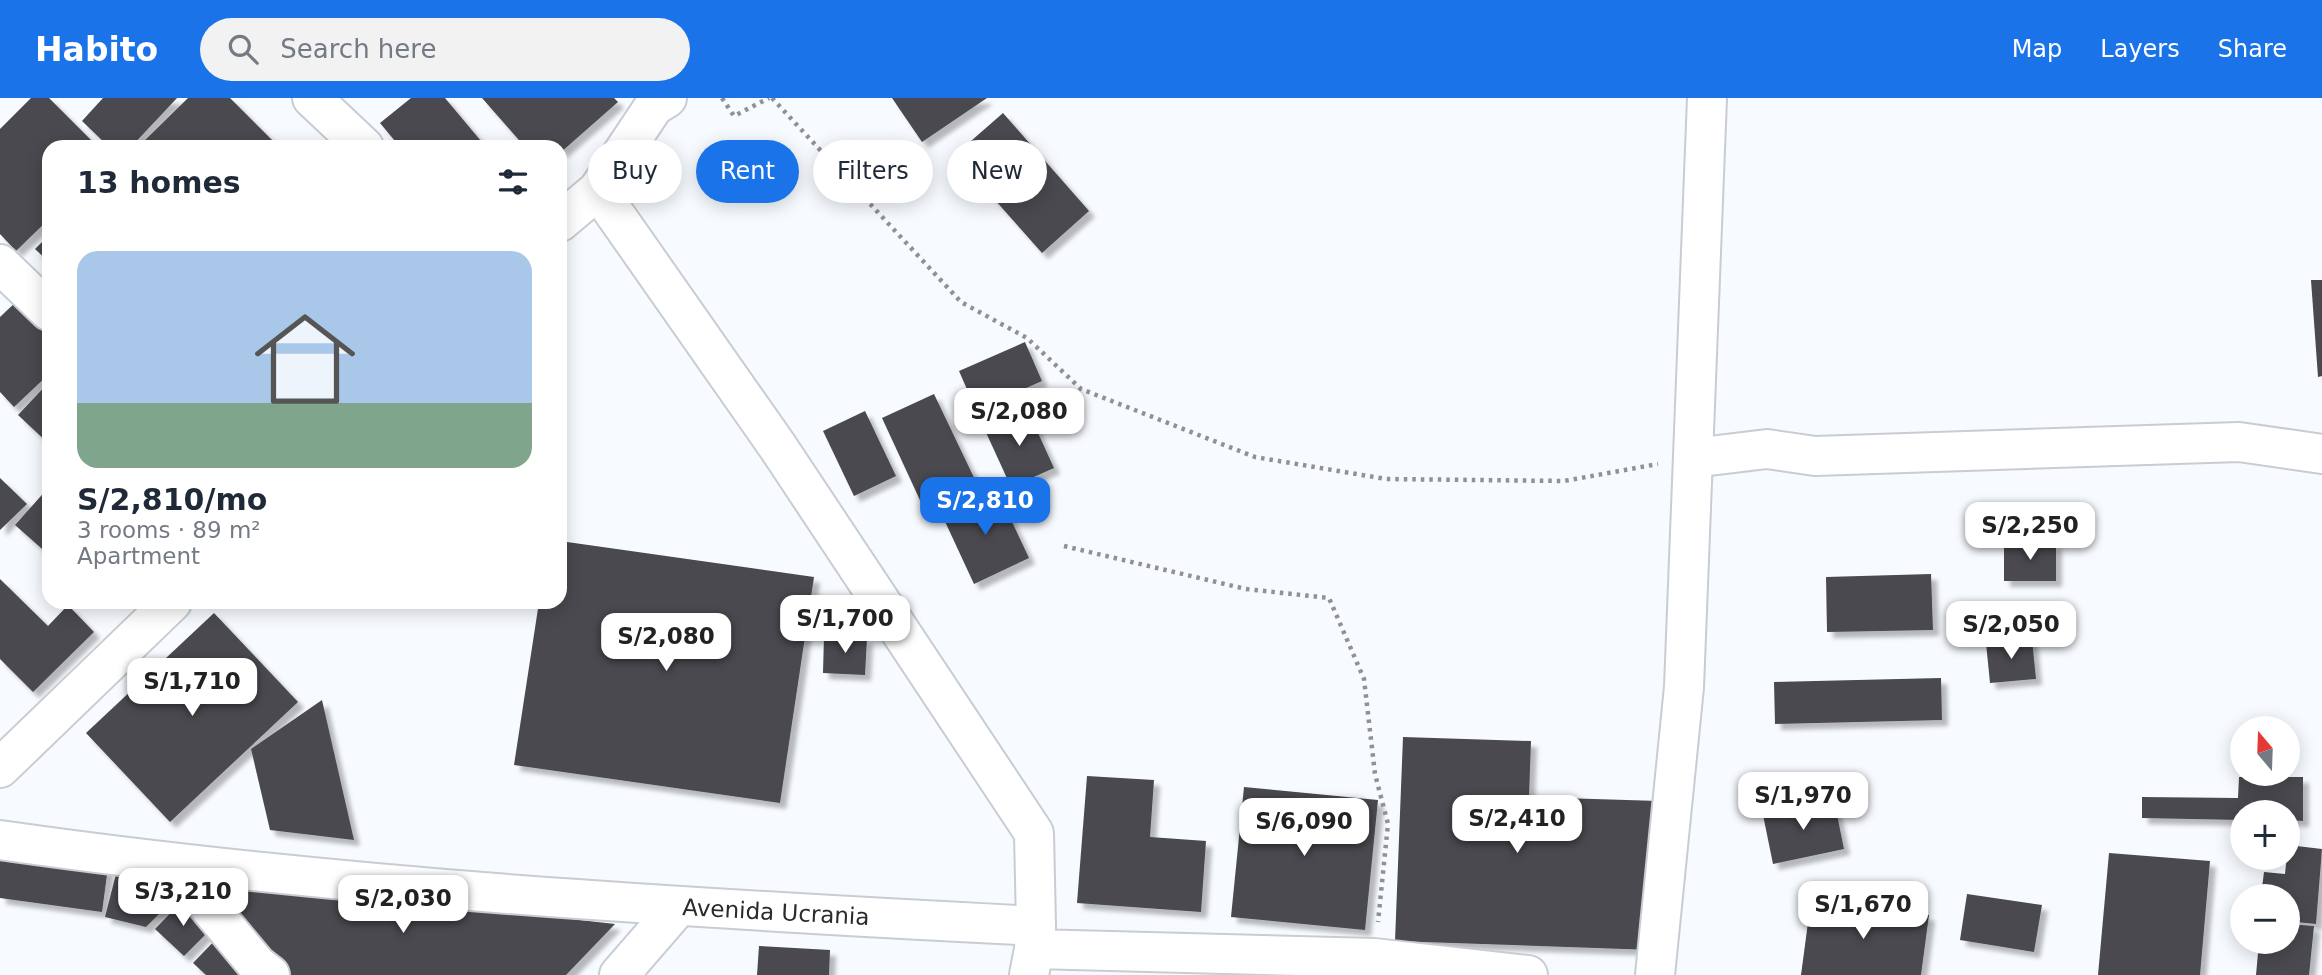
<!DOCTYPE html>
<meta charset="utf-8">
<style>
:root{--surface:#fff;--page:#f2f2f3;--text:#1f2937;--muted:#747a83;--accent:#1a73e8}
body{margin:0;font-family:"DejaVu Sans",sans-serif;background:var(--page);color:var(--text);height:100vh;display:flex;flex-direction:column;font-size:26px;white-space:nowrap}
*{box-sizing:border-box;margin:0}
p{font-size:23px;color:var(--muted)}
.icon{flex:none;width:38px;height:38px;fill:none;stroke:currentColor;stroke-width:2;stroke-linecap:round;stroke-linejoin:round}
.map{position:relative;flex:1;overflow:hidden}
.panel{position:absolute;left:42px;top:42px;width:525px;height:469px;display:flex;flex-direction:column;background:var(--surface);border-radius:21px;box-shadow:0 4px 18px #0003}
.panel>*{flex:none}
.hud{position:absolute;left:588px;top:42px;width:665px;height:63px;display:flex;gap:14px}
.needle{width:46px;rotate:341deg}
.fabs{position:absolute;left:2230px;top:618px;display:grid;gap:14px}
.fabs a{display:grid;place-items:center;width:70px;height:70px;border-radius:50%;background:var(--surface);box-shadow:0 4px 18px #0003;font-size:35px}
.price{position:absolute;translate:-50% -60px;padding:0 16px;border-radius:14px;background:#fff;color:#222;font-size:23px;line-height:46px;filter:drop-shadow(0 2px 4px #0008)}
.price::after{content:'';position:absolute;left:50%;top:42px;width:21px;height:16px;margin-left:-10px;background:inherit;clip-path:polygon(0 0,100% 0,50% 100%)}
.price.on{background:var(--accent);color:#fff}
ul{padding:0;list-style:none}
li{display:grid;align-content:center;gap:14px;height:371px;padding:0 35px}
li span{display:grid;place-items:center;height:217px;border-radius:21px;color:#555}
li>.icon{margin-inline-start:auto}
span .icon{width:126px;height:126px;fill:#fffc;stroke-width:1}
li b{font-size:30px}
h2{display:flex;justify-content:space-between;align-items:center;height:84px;padding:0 35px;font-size:30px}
.tag{padding:0 24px;border-radius:32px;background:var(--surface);box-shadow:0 4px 18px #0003;font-size:24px;line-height:63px}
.tag.on{background:var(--accent);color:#fff}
header{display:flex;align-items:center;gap:42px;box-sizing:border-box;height:98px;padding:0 35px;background:var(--accent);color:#fff}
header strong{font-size:33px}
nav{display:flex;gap:38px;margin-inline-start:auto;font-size:24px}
.search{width:490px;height:63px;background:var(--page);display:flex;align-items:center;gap:18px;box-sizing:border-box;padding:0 24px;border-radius:38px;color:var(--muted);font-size:26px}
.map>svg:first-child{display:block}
.building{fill:#48494f;filter:url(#shadow)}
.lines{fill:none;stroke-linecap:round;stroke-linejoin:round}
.minor-casing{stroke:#c8cdd3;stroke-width:42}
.major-casing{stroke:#c8cdd3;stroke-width:42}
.path{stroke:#8f9194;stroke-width:4.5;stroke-dasharray:3.5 5;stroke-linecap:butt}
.minor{stroke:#fff;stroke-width:38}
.major{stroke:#fff;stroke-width:38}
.labels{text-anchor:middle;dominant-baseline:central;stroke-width:7;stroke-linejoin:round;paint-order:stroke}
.street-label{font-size:23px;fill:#292b2d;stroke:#fff}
</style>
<header>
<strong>Habito</strong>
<div class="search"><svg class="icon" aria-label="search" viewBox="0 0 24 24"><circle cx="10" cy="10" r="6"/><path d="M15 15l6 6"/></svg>Search here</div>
<nav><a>Map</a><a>Layers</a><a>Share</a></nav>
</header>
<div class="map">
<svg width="2322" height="877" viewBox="0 0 2322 877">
<defs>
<filter id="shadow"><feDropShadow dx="6" dy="6" stdDeviation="2" flood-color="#0004"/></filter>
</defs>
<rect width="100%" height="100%" fill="#f7fafe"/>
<g class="building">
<path d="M31 0H49L98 49H49V121L16 153 0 136V31Z"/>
<path d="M103 0H177L131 49H109L82 23Z"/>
<path d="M188 0H230L279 49H138Z"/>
<path d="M411 0H445L486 49H400L380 25Z"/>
<path d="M482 0H614L618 4 560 55V49H525Z"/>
<path d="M892 0H987L922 44Z"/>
<path d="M1003 15 1089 113 1042 155 955 57Z"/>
<path d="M49 137V164L35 151Z"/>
<path d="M2311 182H2322V278L2318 279Z"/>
<path d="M19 201 49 232V276L14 309 0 294V219Z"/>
<path d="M1025 244 1042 283 976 312 959 273Z"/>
<path d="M49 284V346L18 317Z"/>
<path d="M934 296 978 388 925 413 882 320Z"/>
<path d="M1027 311 1054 370 1011 389 984 330Z"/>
<path d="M865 313 896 378 854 398 823 333Z"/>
<path d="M0 380 27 406 0 432Z"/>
<path d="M49 389V457L15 427Z"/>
<path d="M997 392 1029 460 974 486 942 417Z"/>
<path d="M560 443 814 479 780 705 514 667 539 504H560Z"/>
<path d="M2056 445V483H2004V446Z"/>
<path d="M1931 476 1933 532 1827 534 1826 479Z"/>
<path d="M0 481 48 528 68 507 94 534 33 594 0 561Z"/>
<path d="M214 515 298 604 170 724 86 635Z"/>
<path d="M824 538 867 540 865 577 823 575Z"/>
<path d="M2032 541 2036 581 1990 585 1986 545Z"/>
<path d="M1941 580 1942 622 1775 626 1774 584Z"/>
<path d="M322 602 354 742 270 732 251 651Z"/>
<path d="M1403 639 1531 643 1529 699 1659 703 1653 852 1395 843Z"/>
<path d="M1087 678 1154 682 1150 739 1206 743 1201 814 1077 805Z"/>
<path d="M2239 679H2303V723L2287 722V714H2242V722L2142 720V699L2238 700Z"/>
<path d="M1244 689 1378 702 1365 832 1231 819Z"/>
<path d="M1834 702 1844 751 1773 766 1763 717Z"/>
<path d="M2288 747 2322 751 2316 826 2287 823V798H2261L2264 774 2285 776Z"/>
<path d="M0 755 108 769 102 814 0 800Z"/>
<path d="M2109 755 2210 763 2200 877H2098Z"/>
<path d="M116 776 182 793 146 829 105 819Z"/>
<path d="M232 783 615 826 566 877H286L227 820Z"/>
<path d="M1967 796 2042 807 2034 854 1960 842Z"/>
<path d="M183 802 212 830 184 858 155 831Z"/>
<path d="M1811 802 1929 817 1921 877H1801Z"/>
<path d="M2287 826 2314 828 2309 877H2256L2259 844H2287Z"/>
<path d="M219 838 262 877H206L193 865Z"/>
<path d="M759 848 830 852 829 877H757Z"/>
</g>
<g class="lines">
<defs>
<g id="minor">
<path d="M312 0 364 49"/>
<path d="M598 92 778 349 1034 735 1036 828"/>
<path d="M560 124 598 92 654 8 667 0"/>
<path d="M0 166 49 213"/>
<path d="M1693 360 1767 351 1815 358 2239 344 2322 356"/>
<path d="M0 670 172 504"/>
<path d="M174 767 257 867 270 877"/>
<path d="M619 877 678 809"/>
<path d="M1029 877 1034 851"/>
<path d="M1655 877 1684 589 1707 0"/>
</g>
<path id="major" d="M0 742C343 791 690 810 1036 828L1034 851 1374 860 1528 877"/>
</defs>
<use href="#minor" class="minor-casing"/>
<use href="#major" class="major-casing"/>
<g class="path">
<path d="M722 0 734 18 769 0"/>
<path d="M772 0 961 204 1027 240 1081 291 1255 359 1386 381 1564 383 1658 366"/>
<path d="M1064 448 1246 491 1329 500 1364 581 1375 676 1388 726 1378 824"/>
</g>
<use href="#minor" class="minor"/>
<use href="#major" class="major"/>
</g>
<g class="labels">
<g class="street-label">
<text transform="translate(776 814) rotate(3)">Avenida Ucrania</text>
</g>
</g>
</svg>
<div class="fabs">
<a><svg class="needle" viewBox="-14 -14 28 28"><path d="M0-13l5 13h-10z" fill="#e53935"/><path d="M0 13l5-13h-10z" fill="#747a83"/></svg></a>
<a>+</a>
<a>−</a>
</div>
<b class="price" style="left:1019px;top:350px">S/2,080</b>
<b class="price on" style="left:985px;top:439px">S/2,810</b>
<b class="price" style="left:2030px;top:464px">S/2,250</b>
<b class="price" style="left:845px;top:557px">S/1,700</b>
<b class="price" style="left:2011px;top:563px">S/2,050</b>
<b class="price" style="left:666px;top:575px">S/2,080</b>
<b class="price" style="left:192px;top:620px">S/1,710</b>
<b class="price" style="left:1803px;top:734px">S/1,970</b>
<b class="price" style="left:1517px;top:757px">S/2,410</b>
<b class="price" style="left:1304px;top:760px">S/6,090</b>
<b class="price" style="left:183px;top:830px">S/3,210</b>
<b class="price" style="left:403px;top:837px">S/2,030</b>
<b class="price" style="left:1863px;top:843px">S/1,670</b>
<div class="hud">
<a class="tag">Buy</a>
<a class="tag on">Rent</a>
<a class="tag">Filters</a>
<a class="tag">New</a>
</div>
<section class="panel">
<h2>13 homes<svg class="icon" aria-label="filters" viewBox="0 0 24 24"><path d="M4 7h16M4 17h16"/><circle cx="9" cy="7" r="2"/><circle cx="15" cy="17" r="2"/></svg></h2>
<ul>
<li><span style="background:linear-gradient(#a9c7e8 70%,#7fa58c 0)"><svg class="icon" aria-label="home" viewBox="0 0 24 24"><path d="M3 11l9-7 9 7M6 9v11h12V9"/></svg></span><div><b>S/2,810/mo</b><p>3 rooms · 89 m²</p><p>Apartment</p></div></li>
</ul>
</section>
</div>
